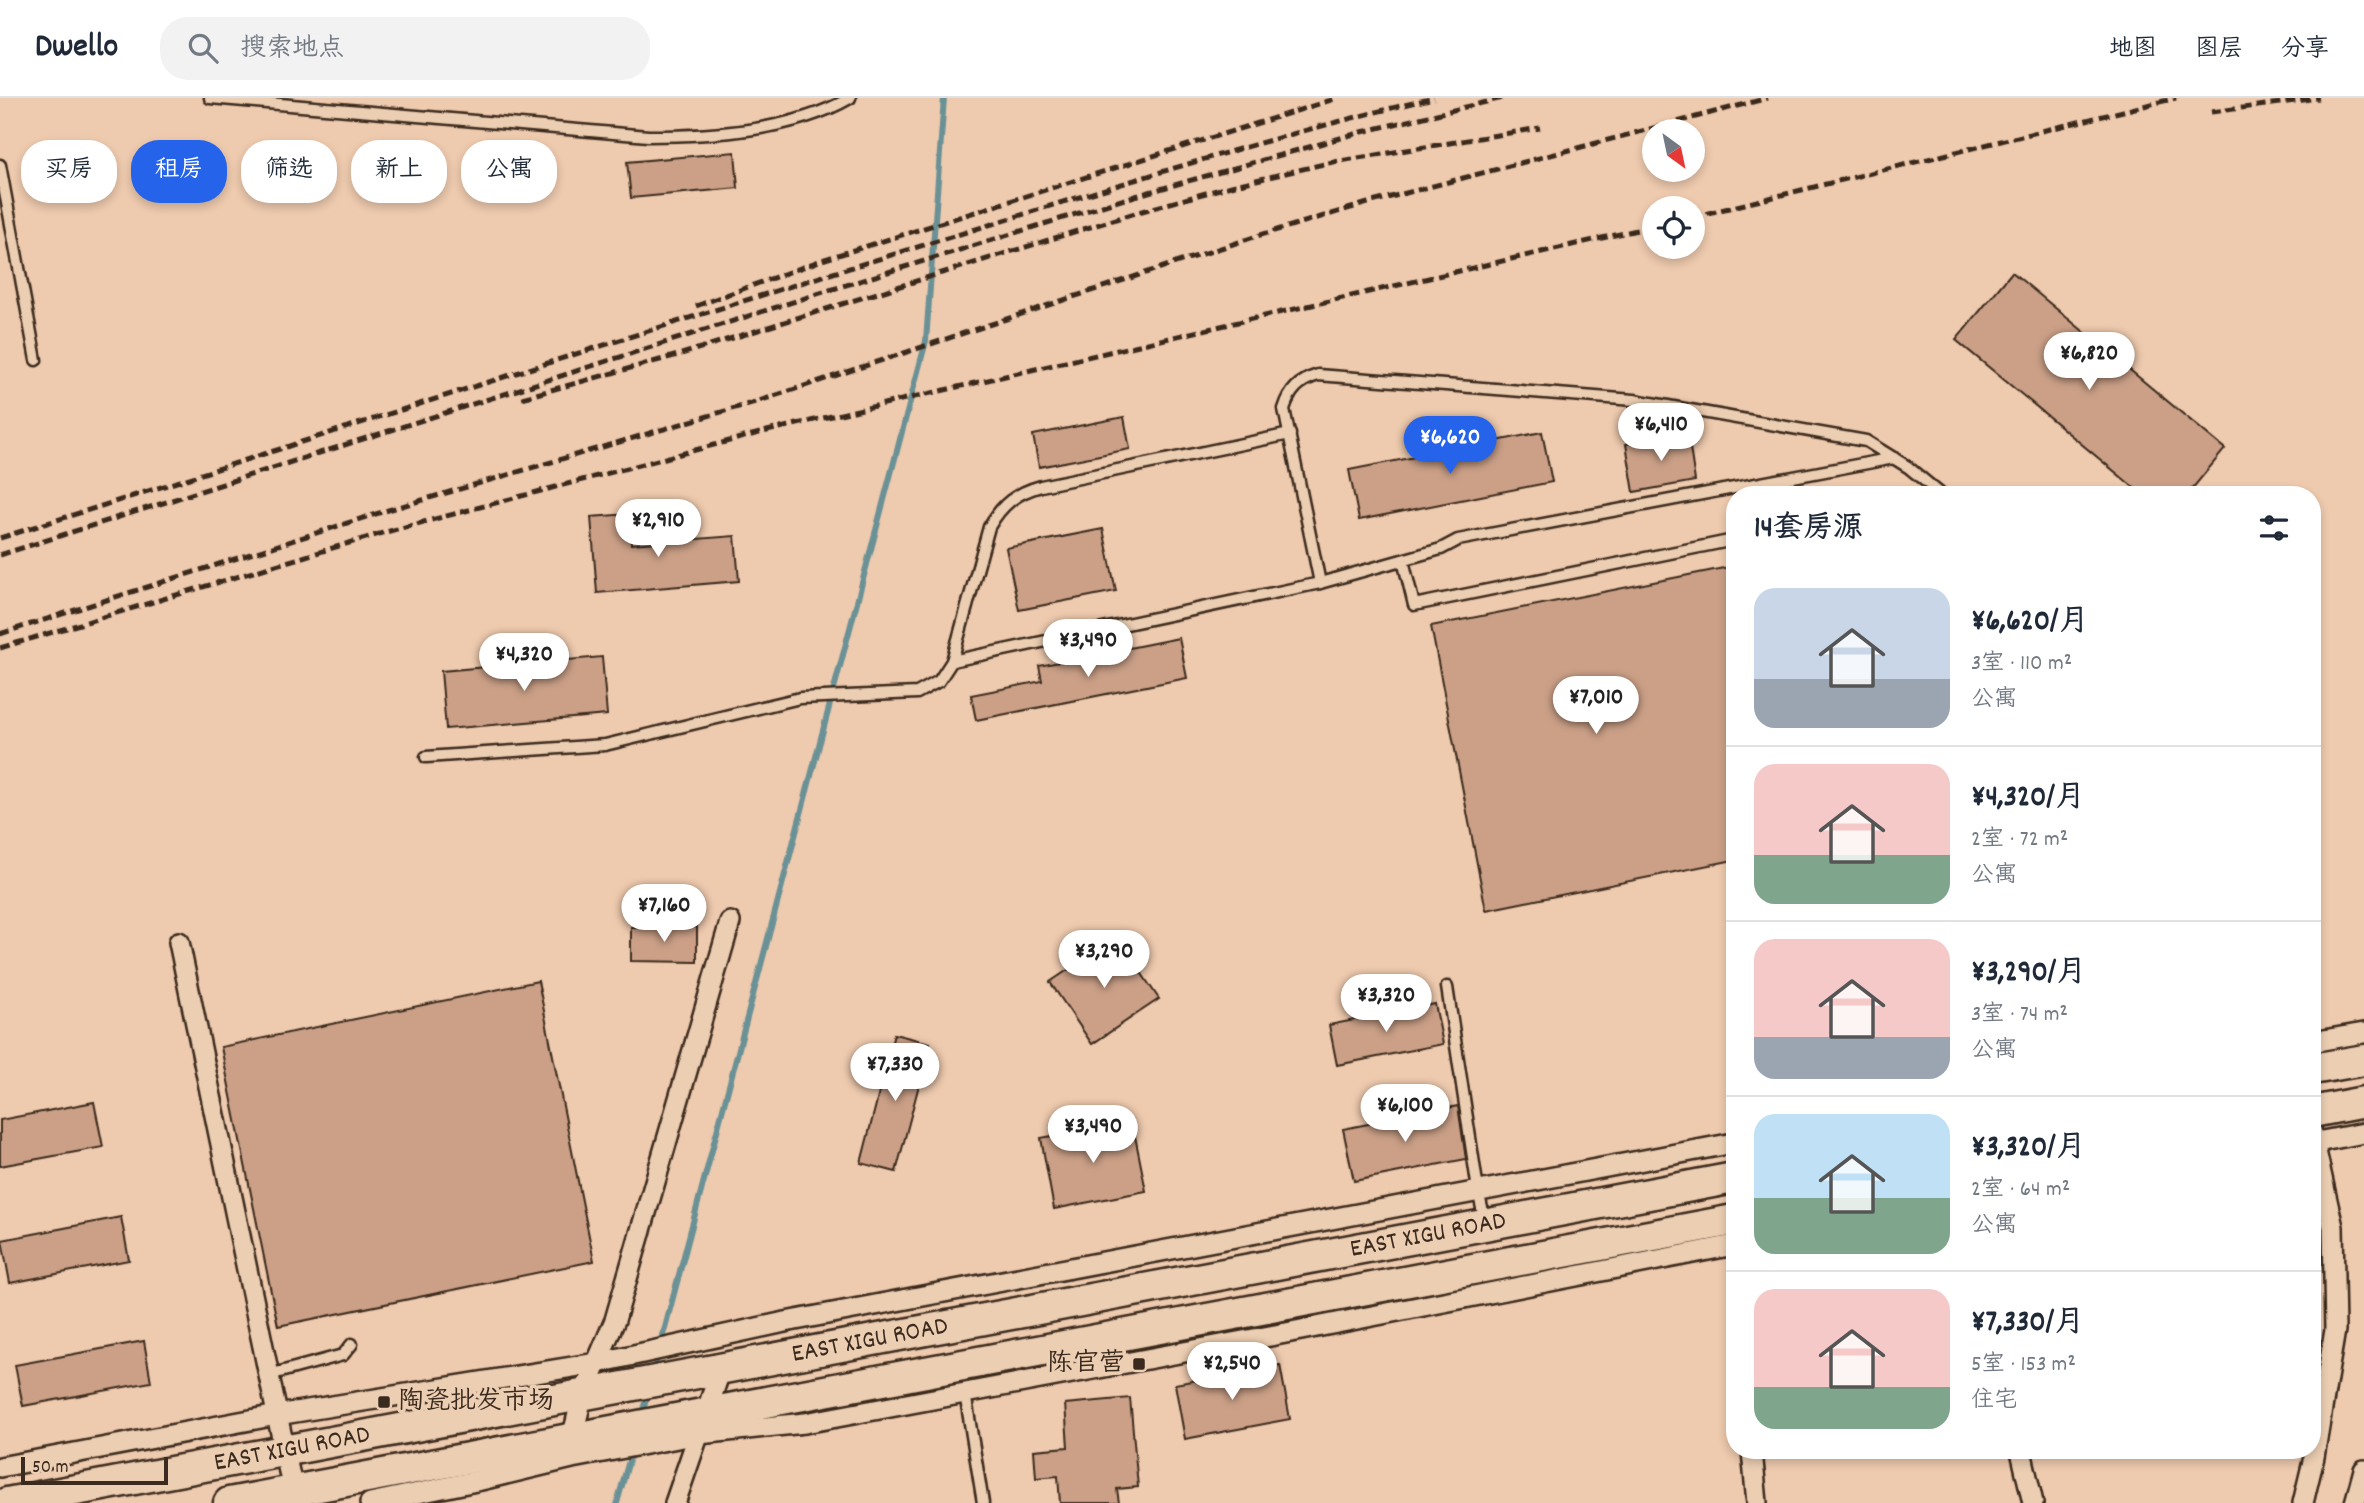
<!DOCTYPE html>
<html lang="zh">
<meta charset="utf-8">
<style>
:root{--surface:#fff;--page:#f2f2f3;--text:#1f2937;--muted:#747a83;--line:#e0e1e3;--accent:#2563eb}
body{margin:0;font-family:Dekko,"LXGW WenKai TC",sans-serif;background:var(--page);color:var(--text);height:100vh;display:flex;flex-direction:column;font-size:26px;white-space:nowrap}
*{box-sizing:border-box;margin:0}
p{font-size:23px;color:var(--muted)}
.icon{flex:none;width:38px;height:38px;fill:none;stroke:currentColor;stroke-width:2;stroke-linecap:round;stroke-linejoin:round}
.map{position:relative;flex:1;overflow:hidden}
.drawer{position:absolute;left:1726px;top:388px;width:595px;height:973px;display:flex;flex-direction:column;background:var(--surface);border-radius:28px;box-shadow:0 4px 10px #0003}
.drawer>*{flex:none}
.banner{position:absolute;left:21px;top:42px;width:665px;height:63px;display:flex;gap:14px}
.needle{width:46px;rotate:147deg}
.tools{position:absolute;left:1642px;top:21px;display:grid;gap:14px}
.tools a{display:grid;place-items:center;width:63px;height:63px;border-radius:50%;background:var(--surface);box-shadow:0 4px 10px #0003;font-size:35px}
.scale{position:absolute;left:21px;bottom:18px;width:147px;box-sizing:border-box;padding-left:7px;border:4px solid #3b2a1e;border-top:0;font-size:19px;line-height:24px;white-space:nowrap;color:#3b2a1e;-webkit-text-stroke:5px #ecceb2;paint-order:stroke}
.price{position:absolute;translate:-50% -60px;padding:0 16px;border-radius:24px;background:#fff;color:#222;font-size:23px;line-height:46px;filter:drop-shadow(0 2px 4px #0008)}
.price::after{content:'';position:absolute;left:50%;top:42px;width:21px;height:16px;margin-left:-10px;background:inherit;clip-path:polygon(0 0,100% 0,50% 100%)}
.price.current{background:var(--accent);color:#fff}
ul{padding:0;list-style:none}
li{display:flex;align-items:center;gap:21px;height:175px;padding:0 28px}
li+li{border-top:2px solid var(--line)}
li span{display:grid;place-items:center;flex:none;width:196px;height:140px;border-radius:21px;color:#555}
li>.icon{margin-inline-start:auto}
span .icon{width:84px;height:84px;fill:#fffc;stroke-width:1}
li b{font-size:30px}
h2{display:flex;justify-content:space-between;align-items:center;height:84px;padding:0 28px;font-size:30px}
.tag{padding:0 24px;border-radius:28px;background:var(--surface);box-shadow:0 4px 10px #0003;font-size:24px;line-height:63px}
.tag.current{background:var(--accent);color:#fff}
header{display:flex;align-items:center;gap:42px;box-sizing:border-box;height:98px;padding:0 35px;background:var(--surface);border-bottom:2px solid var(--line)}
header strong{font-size:33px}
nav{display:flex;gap:38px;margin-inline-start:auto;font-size:24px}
.search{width:490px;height:63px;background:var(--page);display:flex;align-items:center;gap:18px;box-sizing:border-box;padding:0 24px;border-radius:28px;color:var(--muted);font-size:26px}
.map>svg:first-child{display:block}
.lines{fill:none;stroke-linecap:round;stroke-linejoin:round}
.stream{stroke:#699196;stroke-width:6}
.building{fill:#cba087;stroke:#3b2a1e;stroke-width:2}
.lane-casing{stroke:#3b2a1e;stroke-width:15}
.street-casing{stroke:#3b2a1e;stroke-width:24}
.primary-casing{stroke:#3b2a1e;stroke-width:35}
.lane{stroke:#ecceb2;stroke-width:10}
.street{stroke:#ecceb2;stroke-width:19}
.primary{stroke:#ecceb2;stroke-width:30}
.rail{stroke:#3b2a1e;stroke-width:5;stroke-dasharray:10 5;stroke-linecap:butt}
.poi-dot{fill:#3b2a1e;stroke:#ecceb2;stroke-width:2.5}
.labels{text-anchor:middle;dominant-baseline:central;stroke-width:7;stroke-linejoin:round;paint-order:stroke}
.street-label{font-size:26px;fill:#3b2a1e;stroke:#ecceb2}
.poi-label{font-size:26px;fill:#3b2a1e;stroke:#ecceb2;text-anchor:end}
</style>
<header>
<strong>Dwello</strong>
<div class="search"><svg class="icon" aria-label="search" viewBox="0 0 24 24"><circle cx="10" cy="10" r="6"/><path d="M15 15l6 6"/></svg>搜索地点</div>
<nav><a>地图</a><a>图层</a><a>分享</a></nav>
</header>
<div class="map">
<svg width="2364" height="1405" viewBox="0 0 2364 1405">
<rect width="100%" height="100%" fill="#eecaae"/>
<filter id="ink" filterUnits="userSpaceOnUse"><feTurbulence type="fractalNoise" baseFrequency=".0143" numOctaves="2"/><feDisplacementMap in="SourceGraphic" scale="14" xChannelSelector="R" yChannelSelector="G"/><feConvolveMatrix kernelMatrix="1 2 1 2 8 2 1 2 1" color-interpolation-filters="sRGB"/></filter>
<g filter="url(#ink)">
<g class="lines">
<g class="stream">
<path d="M653 1275 926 243 944 0"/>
<path d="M641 1318 649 1292"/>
<path d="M617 1405 632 1352"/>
</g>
</g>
<g class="building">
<path d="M735 54 738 90 631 100 627 64Z"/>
<path d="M2012 174 2225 351 2187 397H2143L1956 242Z"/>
<path d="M1124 319 1130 351 1039 369 1033 337Z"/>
<path d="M1542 334 1552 384 1359 422 1349 372Z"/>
<path d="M1688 336 1695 383 1634 394 1626 346Z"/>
<path d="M629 416 631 446 735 438 739 483 597 495 591 419Z"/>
<path d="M1103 431 1116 493 1019 512 1006 450Z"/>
<path d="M1734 468V762L1486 812 1431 528Z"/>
<path d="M1179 540 1187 580 976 622 971 597 1042 583 1039 568Z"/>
<path d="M602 559 607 617 446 631 441 573Z"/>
<path d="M631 829H697V864L631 863Z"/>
<path d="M1117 839 1159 901 1092 946 1050 884Z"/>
<path d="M538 883 594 1163 278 1228 221 949Z"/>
<path d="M1435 906 1443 946 1337 967 1329 927Z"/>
<path d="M894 936 930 945 896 1074 861 1065Z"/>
<path d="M94 1004 103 1049 0 1068V1022Z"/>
<path d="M1458 1008 1466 1061 1354 1083 1343 1031Z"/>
<path d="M1132 1023 1146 1093 1054 1111 1041 1040Z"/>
<path d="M121 1119 129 1162 10 1185 2 1142Z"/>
<path d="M144 1243 151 1284 23 1308 15 1267Z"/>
<path d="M1280 1267 1290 1321 1185 1341 1175 1286Z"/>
<path d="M1130 1300 1138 1389 1117 1391 1119 1405H1060L1058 1378 1036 1380 1034 1352 1068 1349 1065 1306Z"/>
</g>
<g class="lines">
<defs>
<g id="lane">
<path d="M210 0 648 38C713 38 793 33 850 0"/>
<path d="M0 67 36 262"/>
<path d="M1403 462 1414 507 1734 442"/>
<path d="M1320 485 1441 451 1458 442 1894 360"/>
<path d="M952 563 1320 485 1284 311C1290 292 1299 283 1318 277L1634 302 1866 343 1908 369 1942 397"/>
<path d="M426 659 605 647 800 600 917 595 939 583 952 563 989 429C1002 406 1016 395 1041 388L1290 336"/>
<path d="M1447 889 1478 1092 1485 1124"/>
<path d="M269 1277 343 1257 352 1246"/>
<path d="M965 1295 983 1405"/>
</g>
<g id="street">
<path d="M179 844 293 1393"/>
<path d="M2312 944 2364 935"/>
<path d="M2312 1045 2364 1035"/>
<path d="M572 1341 582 1299 615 1222 730 824"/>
<path d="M1752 1353 1757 1405"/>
<path d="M2021 1353 2033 1405"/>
<path d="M0 1369 277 1317 597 1265 785 1224 1734 1045"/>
<path d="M370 1405 481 1382 572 1360 699 1336 805 1325 1286 1235 1734 1147"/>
<path d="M675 1405 721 1271"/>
<path d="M2303 1405 2314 1359 2335 1232 2333 1129 2312 1035"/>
<path d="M2355 1405 2364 1372"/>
</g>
<g id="primary">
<path d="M2312 971 2364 962"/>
<path d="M2312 1014 2364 1004"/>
<path id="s1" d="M7 1405 1734 1080"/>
<path d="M229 1405 1734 1122"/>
</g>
</defs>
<use href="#lane" class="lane-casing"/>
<use href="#street" class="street-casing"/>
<use href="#primary" class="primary-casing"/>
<use href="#lane" class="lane"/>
<use href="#street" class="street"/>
<use href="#primary" class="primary"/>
<g class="rail">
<path d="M2211 14 2319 0"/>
<path d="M1692 119 2176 0"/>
<path d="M696 208 822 162 1338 0"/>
<path d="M522 300 678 257 1132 116 1227 89 1328 65 1540 30"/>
<path d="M0 440C312 342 622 239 934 144 1100 93 1265 39 1434 0"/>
<path d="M0 457 830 192 1128 100 1362 34 1503 0"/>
<path d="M0 536 385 413 759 303 1257 138 1368 105 1768 0"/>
<path d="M0 550 386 434 767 333 1654 128"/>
</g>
</g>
</g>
<g class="poi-dot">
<rect x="1132" y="1259" width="14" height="14" rx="3.5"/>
<rect x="377" y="1297" width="14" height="14" rx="3.5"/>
</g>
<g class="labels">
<g class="street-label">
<text stroke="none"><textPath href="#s1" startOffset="1446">EAST XIGU ROAD</textPath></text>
<text stroke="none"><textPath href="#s1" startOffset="878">EAST XIGU ROAD</textPath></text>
<text stroke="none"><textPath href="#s1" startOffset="290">EAST XIGU ROAD</textPath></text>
</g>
<g class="poi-label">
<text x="1125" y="1266">陈官营</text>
<text x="398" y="1304" text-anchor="start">陶瓷批发市场</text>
</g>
</g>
</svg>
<div class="tools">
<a><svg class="needle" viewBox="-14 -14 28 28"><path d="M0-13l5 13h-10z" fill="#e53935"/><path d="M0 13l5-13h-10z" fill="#747a83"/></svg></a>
<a><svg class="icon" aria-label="locate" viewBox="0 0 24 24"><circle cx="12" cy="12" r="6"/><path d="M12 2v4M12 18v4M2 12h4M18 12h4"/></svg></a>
</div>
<div class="scale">50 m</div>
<b class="price" style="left:2089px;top:294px">¥6,820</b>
<b class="price" style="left:1661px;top:365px">¥6,410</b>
<b class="price current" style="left:1450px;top:378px">¥6,620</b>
<b class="price" style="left:658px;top:461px">¥2,910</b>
<b class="price" style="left:1088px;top:581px">¥3,490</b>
<b class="price" style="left:524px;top:595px">¥4,320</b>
<b class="price" style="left:1596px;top:638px">¥7,010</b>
<b class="price" style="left:664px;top:846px">¥7,160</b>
<b class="price" style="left:1104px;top:892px">¥3,290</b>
<b class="price" style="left:1386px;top:936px">¥3,320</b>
<b class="price" style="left:895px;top:1005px">¥7,330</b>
<b class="price" style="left:1405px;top:1046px">¥6,100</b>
<b class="price" style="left:1093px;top:1067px">¥3,490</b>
<b class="price" style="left:1232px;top:1304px">¥2,540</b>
<div class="banner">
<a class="tag">买房</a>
<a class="tag current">租房</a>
<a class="tag">筛选</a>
<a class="tag">新上</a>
<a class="tag">公寓</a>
</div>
<section class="drawer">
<h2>14套房源<svg class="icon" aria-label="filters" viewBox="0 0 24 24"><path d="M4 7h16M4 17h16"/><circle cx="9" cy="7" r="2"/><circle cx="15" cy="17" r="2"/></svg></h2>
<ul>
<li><span style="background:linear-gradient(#c9d6e8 65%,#9aa5b1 0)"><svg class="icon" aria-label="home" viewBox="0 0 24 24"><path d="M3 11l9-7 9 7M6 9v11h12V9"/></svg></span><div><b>¥6,620/月</b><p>3室 · 110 m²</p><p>公寓</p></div></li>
<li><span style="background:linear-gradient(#f6c9c9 65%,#7fa58c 0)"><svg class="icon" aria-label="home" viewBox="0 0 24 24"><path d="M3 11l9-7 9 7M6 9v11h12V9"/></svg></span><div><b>¥4,320/月</b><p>2室 · 72 m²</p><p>公寓</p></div></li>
<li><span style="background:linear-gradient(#f6c9c9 70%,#9aa5b1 0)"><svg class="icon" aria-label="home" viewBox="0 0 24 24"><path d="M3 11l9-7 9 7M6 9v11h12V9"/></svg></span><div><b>¥3,290/月</b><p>3室 · 74 m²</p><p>公寓</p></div></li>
<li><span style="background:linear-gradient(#bfe0f5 60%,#7fa58c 0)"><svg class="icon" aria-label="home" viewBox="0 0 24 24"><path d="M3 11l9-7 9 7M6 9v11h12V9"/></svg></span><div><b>¥3,320/月</b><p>2室 · 64 m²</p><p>公寓</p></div></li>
<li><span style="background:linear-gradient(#f6c9c9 70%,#7fa58c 0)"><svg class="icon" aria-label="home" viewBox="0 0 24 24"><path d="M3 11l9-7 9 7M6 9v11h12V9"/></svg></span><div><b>¥7,330/月</b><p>5室 · 153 m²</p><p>住宅</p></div></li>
</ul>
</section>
</div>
